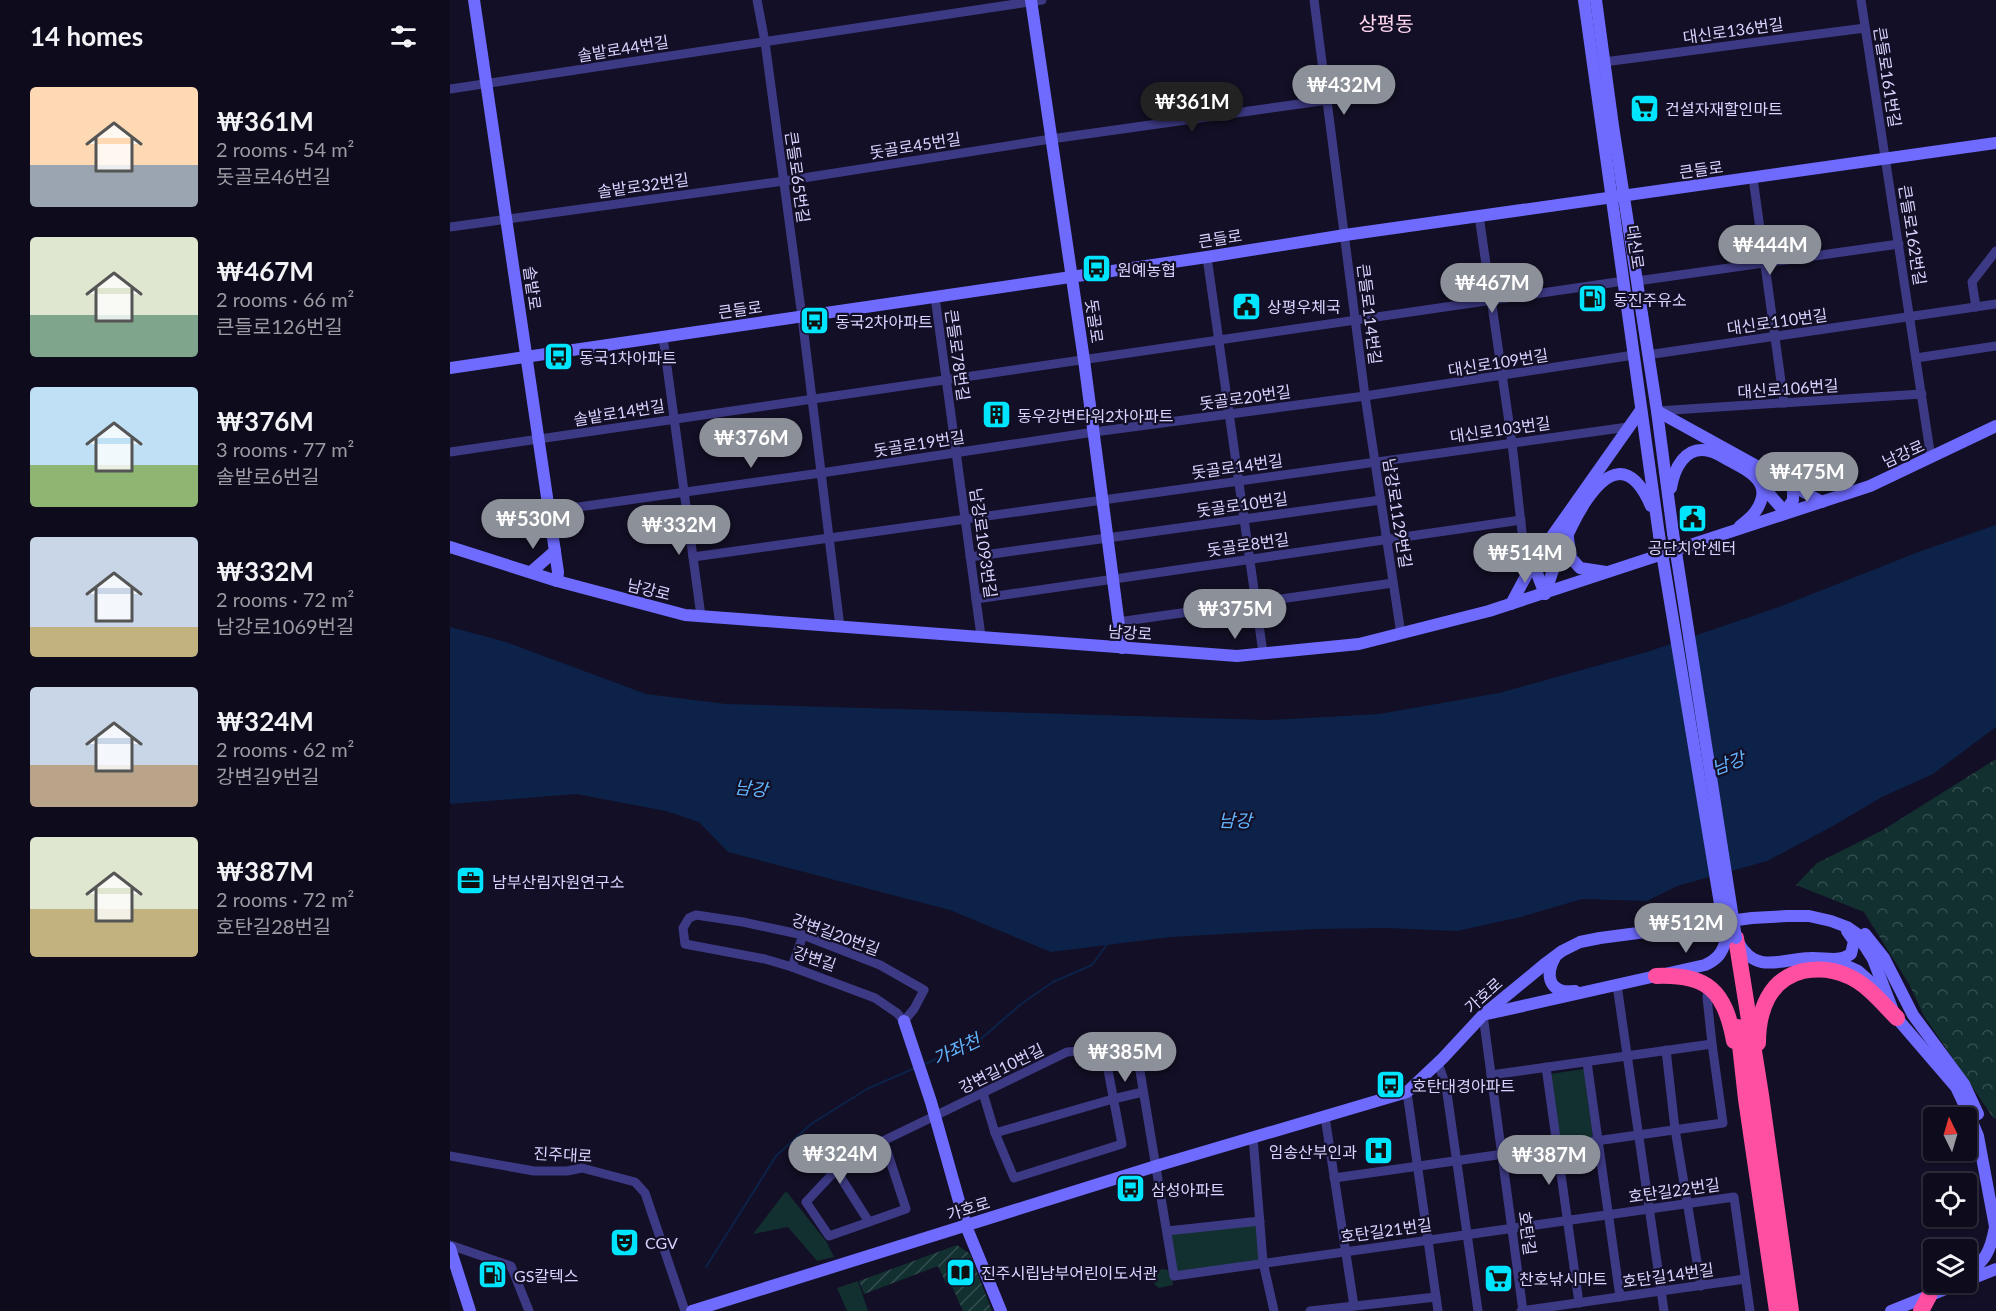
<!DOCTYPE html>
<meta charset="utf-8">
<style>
:root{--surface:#0e0b1c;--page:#171425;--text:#f1f3f6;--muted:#9b9ba3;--line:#2e2b3b;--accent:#8c9099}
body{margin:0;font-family:Lato,"Noto Sans KR",sans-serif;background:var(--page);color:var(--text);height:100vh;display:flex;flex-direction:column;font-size:22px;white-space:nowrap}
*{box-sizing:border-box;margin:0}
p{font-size:20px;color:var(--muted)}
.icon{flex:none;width:33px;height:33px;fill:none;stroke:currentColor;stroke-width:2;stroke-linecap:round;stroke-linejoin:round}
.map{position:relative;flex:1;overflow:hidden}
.sheet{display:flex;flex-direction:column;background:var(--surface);width:450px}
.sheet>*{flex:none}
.needle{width:39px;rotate:355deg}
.controls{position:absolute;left:1473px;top:1107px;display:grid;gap:12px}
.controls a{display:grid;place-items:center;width:54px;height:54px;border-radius:6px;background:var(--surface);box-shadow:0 2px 4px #0004,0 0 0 2px var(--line);font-size:30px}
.price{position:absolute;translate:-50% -51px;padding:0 14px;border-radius:21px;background:var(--accent);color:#fff;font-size:20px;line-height:39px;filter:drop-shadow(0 2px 3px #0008)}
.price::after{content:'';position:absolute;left:50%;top:36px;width:18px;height:14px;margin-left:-9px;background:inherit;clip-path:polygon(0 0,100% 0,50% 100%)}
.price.selected{background:#222;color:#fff}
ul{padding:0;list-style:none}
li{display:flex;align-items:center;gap:18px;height:150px;padding:0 30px}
li span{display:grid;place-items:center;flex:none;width:168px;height:120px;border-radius:6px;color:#555}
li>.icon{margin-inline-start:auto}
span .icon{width:72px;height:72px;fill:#fffc;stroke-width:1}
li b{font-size:26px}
h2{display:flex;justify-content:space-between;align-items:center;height:72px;padding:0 30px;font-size:26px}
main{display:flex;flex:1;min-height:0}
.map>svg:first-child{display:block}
.forest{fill:url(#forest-crowns)}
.park{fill:#12302f}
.garden{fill:url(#garden-furrows)}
.water{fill:#0c2248}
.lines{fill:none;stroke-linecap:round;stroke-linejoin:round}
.stream{stroke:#0c2248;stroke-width:2}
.street{stroke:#3d3a85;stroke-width:9}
.secondary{stroke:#6f6bff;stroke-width:12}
.highway{stroke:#ff4fa3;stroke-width:16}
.secondary-bridge{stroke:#6f6bff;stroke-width:12}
.labels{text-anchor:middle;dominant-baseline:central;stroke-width:4.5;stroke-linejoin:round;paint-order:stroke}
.street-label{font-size:16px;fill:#d9d4ff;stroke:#130f26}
.poi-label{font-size:16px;fill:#d9d4ff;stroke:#130f26;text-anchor:start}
.water-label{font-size:18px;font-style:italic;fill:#62b6ff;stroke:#130f26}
.quarter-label{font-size:20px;fill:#ffd6f0;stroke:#130f26}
</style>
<main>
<section class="sheet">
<h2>14 homes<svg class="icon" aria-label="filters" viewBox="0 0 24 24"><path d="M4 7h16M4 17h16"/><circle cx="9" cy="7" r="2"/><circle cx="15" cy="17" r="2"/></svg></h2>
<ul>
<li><span style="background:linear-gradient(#ffd9b3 65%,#9aa5b1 0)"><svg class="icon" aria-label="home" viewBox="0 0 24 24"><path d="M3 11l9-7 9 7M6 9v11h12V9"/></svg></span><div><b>₩361M</b><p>2 rooms · 54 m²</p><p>돗골로46번길</p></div></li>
<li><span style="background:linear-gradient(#dfe7d0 65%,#7fa58c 0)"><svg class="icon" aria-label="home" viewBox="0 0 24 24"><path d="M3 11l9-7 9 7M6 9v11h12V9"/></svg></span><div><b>₩467M</b><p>2 rooms · 66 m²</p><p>큰들로126번길</p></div></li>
<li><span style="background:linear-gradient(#bfe0f5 65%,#8fb573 0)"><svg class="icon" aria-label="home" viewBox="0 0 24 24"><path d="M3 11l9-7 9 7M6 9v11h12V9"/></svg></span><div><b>₩376M</b><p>3 rooms · 77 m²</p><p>솔밭로6번길</p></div></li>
<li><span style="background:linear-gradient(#c9d6e8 75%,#c2b280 0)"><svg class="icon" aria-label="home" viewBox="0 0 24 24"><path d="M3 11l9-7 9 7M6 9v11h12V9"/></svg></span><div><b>₩332M</b><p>2 rooms · 72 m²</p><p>남강로1069번길</p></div></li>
<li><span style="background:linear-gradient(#c9d6e8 65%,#b9a48a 0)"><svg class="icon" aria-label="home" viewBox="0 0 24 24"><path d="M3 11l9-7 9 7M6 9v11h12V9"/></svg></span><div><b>₩324M</b><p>2 rooms · 62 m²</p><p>강변길9번길</p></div></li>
<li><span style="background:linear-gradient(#dfe7d0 60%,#c2b280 0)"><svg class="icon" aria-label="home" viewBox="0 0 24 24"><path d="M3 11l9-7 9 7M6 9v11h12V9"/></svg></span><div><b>₩387M</b><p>2 rooms · 72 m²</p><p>호탄길28번길</p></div></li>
</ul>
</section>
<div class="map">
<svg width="1546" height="1311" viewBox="0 0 1546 1311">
<defs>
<pattern id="forest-crowns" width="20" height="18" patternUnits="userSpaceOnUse" patternTransform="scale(1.5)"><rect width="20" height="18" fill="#12302f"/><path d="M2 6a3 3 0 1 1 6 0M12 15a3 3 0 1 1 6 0" fill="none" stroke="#344d4e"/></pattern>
<pattern id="garden-furrows" width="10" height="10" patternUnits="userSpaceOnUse" patternTransform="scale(1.5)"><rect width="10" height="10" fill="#12302f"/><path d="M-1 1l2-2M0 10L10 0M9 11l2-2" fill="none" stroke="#344d4e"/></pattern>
</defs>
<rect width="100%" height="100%" fill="#130f26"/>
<path class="forest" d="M1546 759V1118L1544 1119 1474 1016 1459 984 1414 912 1346 885 1367 863 1433 830Z"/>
<g class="park">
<path d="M1134 1069 1143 1138 1110 1143 1100 1074Z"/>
<path d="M336 1191 376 1241 384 1257 367 1261 338 1227 303 1234Z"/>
<path d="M808 1223 811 1262 726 1275 719 1232Z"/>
<path d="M713 1269 721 1271 723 1285 709 1288 705 1285 700 1272Z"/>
<path d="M408 1281 418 1311H397L387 1288Z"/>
</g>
<path class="garden" d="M507 1245 520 1254 542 1311H513L500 1282 496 1283 488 1266 414 1294 409 1281Z"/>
<path class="water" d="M1546 525V727L1483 774 1432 797 1383 826 1317 861 1227 886 1197 901 1132 899 1071 917 1007 931 937 928 864 929 720 937 601 952 500 910 278 852 249 822 216 811 126 794 0 804V627L56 642 196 694 276 704 818 720 929 714 1049 693 1197 652 1329 607 1471 551Z"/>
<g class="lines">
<g class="stream">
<path d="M473 1065 532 1038 571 1004 603 982 642 965 658 943"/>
<path d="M256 1267 326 1156 361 1124 417 1089 465 1068"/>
</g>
<g class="street">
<path d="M307 0 315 42 352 317 390 627"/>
<path d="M864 0 915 396 951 634"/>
<path d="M1411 0 1481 458"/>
<path d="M1154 62 1415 28"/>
<path d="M0 89 592 0"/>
<path d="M1303 178 1334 403"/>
<path d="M1029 216 1062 443 1073 541 1083 563"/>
<path d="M0 227 334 181 601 139 878 100"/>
<path d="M757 257 813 653"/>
<path d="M1187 281 1449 244"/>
<path d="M485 297 531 636"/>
<path d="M1526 307 1522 282 1546 251"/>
<path d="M213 337 251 616"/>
<path d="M1197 355 1546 304"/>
<path d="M1466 358 1546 346"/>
<path d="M1207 411 1472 394"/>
<path d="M0 452 1174 281"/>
<path d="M100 511 371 473 644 432 915 396 1184 355"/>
<path d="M243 557 1178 427"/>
<path d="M520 557 931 500"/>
<path d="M526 599 1071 520"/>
<path d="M668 622 943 583"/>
<path d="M246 915 293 922 353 935 430 965 474 990 464 1009 454 1021 447 1013 425 998 342 967 315 959 235 944 233 928 239 918Z"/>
<path d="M342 967 353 935"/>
<path d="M1167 985 1214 1311"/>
<path d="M1033 1015 1073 1311"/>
<path d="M1216 1050 1225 1129 1251 1286"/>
<path d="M688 1059 724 1276 1284 1197 1300 1311"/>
<path d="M1137 1062 1170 1297"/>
<path d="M988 1063 996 1086 1028 1311"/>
<path d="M1096 1067 1129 1303"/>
<path d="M1041 1075 1262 1044"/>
<path d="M957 1092 988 1311"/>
<path d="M875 1117 904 1306"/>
<path d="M545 1133 663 1099 693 1092"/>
<path d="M803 1137 813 1262 824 1311"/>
<path d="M434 1142 456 1209 379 1236 356 1202 386 1170 408 1153 617 1052 654 1049 672 1144 564 1178 545 1133 533 1093"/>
<path d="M0 1156 84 1171H117L132 1168 185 1182 195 1193 235 1311"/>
<path d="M386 1170 419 1222"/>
<path d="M884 1178 1273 1123 1262 1044 1257 997 1259 988"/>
<path d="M717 1231 810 1221"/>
<path d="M0 1245 61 1266 79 1311"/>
<path d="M860 1311 986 1297"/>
<path d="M1071 1311 1295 1279"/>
</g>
<g class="secondary">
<path d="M24 0 108 572 107 581"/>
<path d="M581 0 634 360 672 648"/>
<path d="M1134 0 1209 535"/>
<path d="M1146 0 1163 126 1207 411 1223 533"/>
<path d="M0 368 757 257 895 235 1546 143"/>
<path d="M1207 411 1372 502"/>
<path d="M1312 486 1335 512 1343 500V485"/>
<path d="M1221 488C1224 469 1235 445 1259 451 1266 452 1274 458 1280 461 1293 468 1316 478 1312 497 1309 511 1300 518 1290 526"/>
<path d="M1117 532 1121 558 1130 568 1156 572"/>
<path d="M0 547 107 581 235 615 787 656 909 644 1039 611 1420 486 1546 426"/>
<path d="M1083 563 1095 594"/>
<path d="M81 572 105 551"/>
<path d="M1095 594C1106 558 1159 410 1201 506"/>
<path d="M1061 604 1083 563 1191 410"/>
<path d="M1415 934 1434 958 1463 1015 1514 1084 1528 1114"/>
<path d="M1288 942C1306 975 1331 959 1360 958 1375 957 1387 963 1401 954L1404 941 1397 931"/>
<path d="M1105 957C1094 977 1100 994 1125 991"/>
<path d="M1384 960 1408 971 1433 993"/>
<path d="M1037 1014 1255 965C1268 959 1272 953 1276 940"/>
<path d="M454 1021 481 1102 516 1226 551 1311"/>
<path d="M0 1248 20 1311"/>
<path d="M1516 1277C1535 1259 1540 1254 1545 1227"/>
<path d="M1516 1281 1546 1269"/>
<path d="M242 1311 706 1166 957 1092 993 1058 1033 1015 1096 963 1112 951 1130 942 1150 938 1302 918 1337 916H1359L1381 921 1397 927 1407 934 1423 959 1445 1016 1506 1087 1521 1119 1528 1136 1546 1232"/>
<path d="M1441 1311 1513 1282"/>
</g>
<g class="highway">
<path d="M1286 938 1311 1095 1341 1311"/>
<path d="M1206 976C1258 974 1275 991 1284 1041"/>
<path d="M1288 1027 1296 1099 1327 1311"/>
<path d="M1308 1043C1308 1011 1319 979 1353 971 1368 968 1383 969 1398 976 1417 984 1432 1003 1447 1018"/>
<path d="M1471 1311 1479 1296"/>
</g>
<g class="secondary-bridge">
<path d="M1223 533 1286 938"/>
<path d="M1209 535 1276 940"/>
</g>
</g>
<defs>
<symbol id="supermarket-square" viewBox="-11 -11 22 22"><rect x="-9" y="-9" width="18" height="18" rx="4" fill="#00e5ff" stroke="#130f26"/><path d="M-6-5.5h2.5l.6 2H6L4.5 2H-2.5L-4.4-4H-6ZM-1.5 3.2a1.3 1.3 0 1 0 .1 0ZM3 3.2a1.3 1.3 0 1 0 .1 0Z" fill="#111"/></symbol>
<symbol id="bus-square" viewBox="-11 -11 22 22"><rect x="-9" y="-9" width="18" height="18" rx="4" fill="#00e5ff" stroke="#130f26"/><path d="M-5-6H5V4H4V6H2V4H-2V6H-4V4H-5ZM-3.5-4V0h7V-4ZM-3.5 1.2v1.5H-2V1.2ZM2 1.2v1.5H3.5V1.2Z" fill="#111"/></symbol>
<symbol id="fuel-square" viewBox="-11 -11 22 22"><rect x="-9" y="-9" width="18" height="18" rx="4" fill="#00e5ff" stroke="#130f26"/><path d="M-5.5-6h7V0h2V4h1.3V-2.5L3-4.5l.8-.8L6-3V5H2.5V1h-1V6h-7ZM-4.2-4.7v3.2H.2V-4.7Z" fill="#111"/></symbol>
<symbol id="civic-square" viewBox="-11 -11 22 22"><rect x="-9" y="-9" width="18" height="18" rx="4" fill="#00e5ff" stroke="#130f26"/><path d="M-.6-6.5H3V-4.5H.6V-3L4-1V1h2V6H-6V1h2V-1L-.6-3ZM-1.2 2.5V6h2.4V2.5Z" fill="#111"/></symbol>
<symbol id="building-square" viewBox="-11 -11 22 22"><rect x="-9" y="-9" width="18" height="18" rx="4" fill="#00e5ff" stroke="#130f26"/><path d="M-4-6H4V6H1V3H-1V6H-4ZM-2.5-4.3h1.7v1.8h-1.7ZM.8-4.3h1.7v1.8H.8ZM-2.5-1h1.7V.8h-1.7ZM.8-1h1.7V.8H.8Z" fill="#111"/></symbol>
<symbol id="office-square" viewBox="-11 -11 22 22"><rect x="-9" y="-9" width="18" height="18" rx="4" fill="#00e5ff" stroke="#130f26"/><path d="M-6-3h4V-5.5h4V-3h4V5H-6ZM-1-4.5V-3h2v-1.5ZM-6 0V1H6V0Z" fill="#111"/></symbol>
<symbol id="hospital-square" viewBox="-11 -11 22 22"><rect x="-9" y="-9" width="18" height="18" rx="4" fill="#00e5ff" stroke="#130f26"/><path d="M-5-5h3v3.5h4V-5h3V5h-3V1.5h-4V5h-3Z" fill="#111"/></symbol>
<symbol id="theatre-square" viewBox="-11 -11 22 22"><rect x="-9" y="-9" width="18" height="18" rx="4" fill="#00e5ff" stroke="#130f26"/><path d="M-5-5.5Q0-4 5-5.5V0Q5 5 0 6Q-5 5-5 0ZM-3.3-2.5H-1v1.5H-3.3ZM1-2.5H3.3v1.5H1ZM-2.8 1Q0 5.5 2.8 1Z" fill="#111"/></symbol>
<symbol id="library-square" viewBox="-11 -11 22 22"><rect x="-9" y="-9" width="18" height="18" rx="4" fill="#00e5ff" stroke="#130f26"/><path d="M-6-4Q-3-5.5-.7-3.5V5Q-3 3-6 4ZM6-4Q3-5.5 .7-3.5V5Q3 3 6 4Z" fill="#111"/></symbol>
</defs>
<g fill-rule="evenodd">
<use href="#supermarket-square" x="1178" y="92" width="33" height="33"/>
<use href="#bus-square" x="630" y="252" width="33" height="33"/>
<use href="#fuel-square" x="1126" y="282" width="33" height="33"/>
<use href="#civic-square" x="780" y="290" width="33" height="33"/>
<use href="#bus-square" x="348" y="304" width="33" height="33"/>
<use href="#bus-square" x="92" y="340" width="33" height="33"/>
<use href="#building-square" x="530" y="398" width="33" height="33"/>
<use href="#civic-square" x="1226" y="502" width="33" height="33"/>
<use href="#office-square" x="4" y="864" width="33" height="33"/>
<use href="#bus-square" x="924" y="1068" width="33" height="33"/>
<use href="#hospital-square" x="912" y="1134" width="33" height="33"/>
<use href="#bus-square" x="664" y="1172" width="33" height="33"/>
<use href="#theatre-square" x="158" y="1226" width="33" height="33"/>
<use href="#library-square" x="494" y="1256" width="33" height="33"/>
<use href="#fuel-square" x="26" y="1258" width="33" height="33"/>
<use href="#supermarket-square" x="1032" y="1262" width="33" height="33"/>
</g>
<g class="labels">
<g class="street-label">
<text transform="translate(1283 30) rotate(-8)">대신로136번길</text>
<text transform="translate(173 48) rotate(-9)">솔밭로44번길</text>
<text transform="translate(1438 77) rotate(81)">큰들로161번길</text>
<text transform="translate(465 145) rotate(-9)">돗골로45번길</text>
<text transform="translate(1251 169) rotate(-8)">큰들로</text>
<text transform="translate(348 177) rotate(82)">큰들로65번길</text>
<text transform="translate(193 185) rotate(-8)">솔밭로32번길</text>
<text transform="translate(1463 235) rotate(81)">큰들로162번길</text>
<text transform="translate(770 238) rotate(-9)">큰들로</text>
<text transform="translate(1186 247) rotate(82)">대신로</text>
<text transform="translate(83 288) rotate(82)">솔밭로</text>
<text transform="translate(290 309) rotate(-8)">큰들로</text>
<text transform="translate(920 314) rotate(83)">큰들로114번길</text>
<text transform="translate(645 321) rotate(82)">돗골로</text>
<text transform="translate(1327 321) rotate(-8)">대신로110번길</text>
<text transform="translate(508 355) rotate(82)">큰들로78번길</text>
<text transform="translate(1048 362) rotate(-9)">대신로109번길</text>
<text transform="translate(1338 388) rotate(-4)">대신로106번길</text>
<text transform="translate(795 397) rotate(-8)">돗골로20번길</text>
<text transform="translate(169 412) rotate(-9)">솔밭로14번길</text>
<text transform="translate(1050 429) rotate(-8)">대신로103번길</text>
<text transform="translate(469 443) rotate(-9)">돗골로19번길</text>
<text transform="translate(1453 453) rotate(-24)">남강로</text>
<text transform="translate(787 466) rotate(-8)">돗골로14번길</text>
<text transform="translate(792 504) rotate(-8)">돗골로10번길</text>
<text transform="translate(948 513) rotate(81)">남강로1129번길</text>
<text transform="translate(534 543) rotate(82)">남강로1093번길</text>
<text transform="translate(798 544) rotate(-8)">돗골로8번길</text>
<text transform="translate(199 589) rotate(14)">남강로</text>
<text transform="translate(680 632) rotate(4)">남강로</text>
<text transform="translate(386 934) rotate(20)">강변길20번길</text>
<text transform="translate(365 958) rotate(19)">강변길</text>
<text transform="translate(1033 995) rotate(-42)">가호로</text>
<text transform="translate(551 1068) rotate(-26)">강변길10번길</text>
<text transform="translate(113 1154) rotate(3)">진주대로</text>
<text transform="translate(1224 1190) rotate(-8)">호탄길22번길</text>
<text transform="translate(518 1208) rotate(-17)">가호로</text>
<text transform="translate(936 1230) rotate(-8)">호탄길21번길</text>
<text transform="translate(1078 1233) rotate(82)">호탄길</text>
<text transform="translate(1218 1275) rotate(-8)">호탄길14번길</text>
</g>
<g class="poi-label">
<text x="1215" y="108">건설자재할인마트</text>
<text x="667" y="269">원예농협</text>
<text x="1163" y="299">동진주유소</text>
<text x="817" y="306">상평우체국</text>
<text x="385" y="321">동국2차아파트</text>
<text x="129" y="357">동국1차아파트</text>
<text x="567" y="415">동우강변타워2차아파트</text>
<text x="1242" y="547" text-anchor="middle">공단치안센터</text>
<text x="42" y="881">남부산림자원연구소</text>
<text x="962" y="1085">호탄대경아파트</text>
<text x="907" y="1151" text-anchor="end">임송산부인과</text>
<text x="701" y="1189">삼성아파트</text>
<text x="195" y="1242">CGV</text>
<text x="531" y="1272">진주시립남부어린이도서관</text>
<text x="64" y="1275">GS칼텍스</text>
<text x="1069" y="1278">찬호낚시마트</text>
</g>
<g class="water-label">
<text transform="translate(1278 763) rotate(-20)">남강</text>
<text transform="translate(301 788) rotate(6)">남강</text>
<text transform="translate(785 820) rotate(1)">남강</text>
<text transform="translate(506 1049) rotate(-25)">가좌천</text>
</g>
<g class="quarter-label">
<text x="936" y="23">상평동</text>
</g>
</g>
</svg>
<div class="controls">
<a><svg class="needle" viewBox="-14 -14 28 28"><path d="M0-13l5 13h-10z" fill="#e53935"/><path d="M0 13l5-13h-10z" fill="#9b9ba3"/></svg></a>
<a><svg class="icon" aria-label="locate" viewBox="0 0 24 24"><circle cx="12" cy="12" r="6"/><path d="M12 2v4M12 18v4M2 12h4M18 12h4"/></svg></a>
<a><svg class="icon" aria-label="layers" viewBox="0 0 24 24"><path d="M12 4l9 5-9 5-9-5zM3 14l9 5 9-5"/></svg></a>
</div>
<b class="price" style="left:894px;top:116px">₩432M</b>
<b class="price selected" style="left:742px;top:133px">₩361M</b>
<b class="price" style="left:1320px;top:276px">₩444M</b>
<b class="price" style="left:1042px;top:314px">₩467M</b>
<b class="price" style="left:301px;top:469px">₩376M</b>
<b class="price" style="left:1357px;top:503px">₩475M</b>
<b class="price" style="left:83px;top:550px">₩530M</b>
<b class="price" style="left:229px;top:556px">₩332M</b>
<b class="price" style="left:1075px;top:584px">₩514M</b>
<b class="price" style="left:785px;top:640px">₩375M</b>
<b class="price" style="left:1236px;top:954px">₩512M</b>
<b class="price" style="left:675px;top:1083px">₩385M</b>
<b class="price" style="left:390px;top:1185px">₩324M</b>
<b class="price" style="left:1099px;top:1186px">₩387M</b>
</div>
</main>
